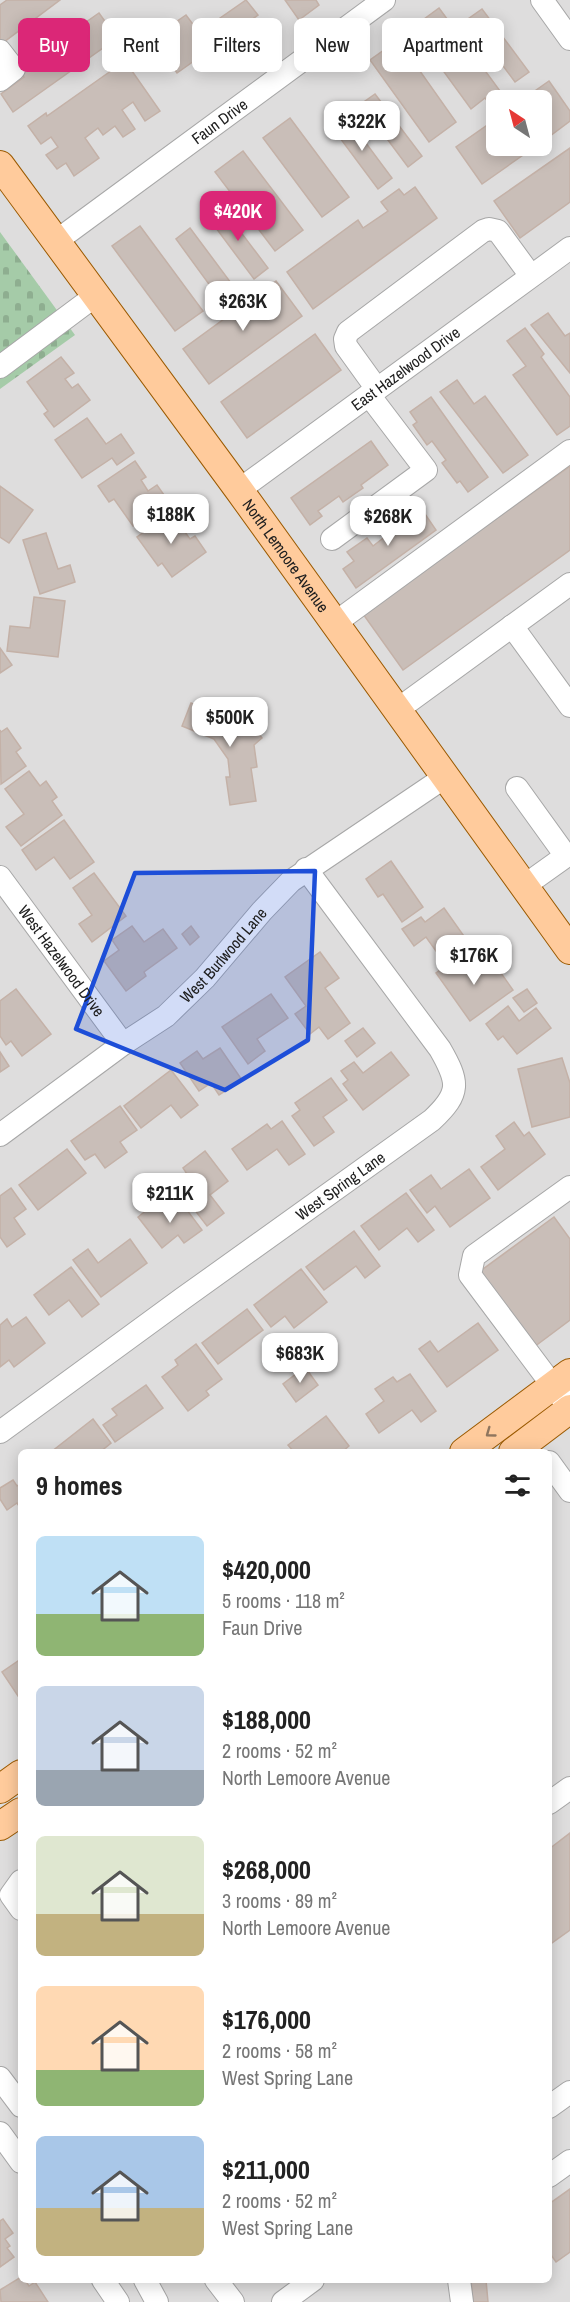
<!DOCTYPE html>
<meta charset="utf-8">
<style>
:root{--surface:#fff;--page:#f2f2f2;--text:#222;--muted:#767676;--accent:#db2777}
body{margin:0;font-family:"Archivo Narrow",sans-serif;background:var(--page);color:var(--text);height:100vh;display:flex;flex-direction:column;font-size:22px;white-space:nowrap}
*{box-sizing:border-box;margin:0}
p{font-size:20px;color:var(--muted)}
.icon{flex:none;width:33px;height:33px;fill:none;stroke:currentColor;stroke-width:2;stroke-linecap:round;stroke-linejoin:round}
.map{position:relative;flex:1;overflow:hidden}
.panel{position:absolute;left:18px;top:1449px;width:534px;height:834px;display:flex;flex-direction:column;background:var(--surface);border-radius:9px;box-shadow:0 3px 15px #0003}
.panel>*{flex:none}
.banner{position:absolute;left:18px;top:18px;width:534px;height:54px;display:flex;gap:12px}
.needle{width:39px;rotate:324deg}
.tools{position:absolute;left:486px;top:90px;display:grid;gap:12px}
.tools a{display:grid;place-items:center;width:66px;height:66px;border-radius:9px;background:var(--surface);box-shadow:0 3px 15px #0003;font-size:30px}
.price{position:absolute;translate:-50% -51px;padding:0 14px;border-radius:12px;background:#fff;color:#222;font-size:20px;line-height:39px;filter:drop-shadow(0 2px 3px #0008)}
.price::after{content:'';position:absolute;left:50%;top:36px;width:18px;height:14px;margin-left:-9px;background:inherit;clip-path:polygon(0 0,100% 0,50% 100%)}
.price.active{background:var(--accent);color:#fff}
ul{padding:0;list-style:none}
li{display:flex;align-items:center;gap:18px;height:150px;padding:0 18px}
li span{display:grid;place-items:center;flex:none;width:168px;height:120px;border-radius:9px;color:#555}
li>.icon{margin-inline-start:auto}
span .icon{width:72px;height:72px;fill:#fffc;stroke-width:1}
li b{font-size:26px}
h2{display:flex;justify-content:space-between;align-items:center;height:72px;padding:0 18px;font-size:26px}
.pill{padding:0 21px;border-radius:9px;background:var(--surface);box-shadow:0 3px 15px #0003;font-size:21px;line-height:54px}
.pill.active{background:var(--accent);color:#fff}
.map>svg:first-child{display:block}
.residential{fill:#dedddd;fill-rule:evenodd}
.cemetery{fill:url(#cemetery-stones)}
.building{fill:#c9beb8;stroke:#c4b1a7;stroke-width:1.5}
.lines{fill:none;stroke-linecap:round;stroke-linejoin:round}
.minor-casing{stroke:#a7a7a7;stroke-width:24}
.major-casing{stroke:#9b5a00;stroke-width:30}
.minor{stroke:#fff;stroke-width:22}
.major{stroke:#ffcb9c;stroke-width:28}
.oneway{stroke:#90765e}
.marked{fill:#1d4ed8;fill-opacity:0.2;stroke:#1d4ed8;stroke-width:4.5;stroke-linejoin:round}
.labels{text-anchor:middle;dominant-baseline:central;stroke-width:6;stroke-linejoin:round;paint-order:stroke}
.street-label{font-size:16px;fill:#202020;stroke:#fff}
</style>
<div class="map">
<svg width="570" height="2302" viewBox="0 0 570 2302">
<defs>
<pattern id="cemetery-stones" width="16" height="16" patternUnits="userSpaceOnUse" patternTransform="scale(1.5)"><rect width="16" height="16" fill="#a5cba8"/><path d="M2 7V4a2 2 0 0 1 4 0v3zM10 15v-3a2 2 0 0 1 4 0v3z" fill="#8eae90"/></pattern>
</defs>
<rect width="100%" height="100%" fill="#f1ece6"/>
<path class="residential" d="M0 0H570V2302H0ZM496 100H542V146H496ZM21 1452H549V2280H21Z"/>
<path class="cemetery" d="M0 232 75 335 0 389Z"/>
<g class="building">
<path d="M7 0H60L0 45V5Z"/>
<path d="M246 0 258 15 250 21 253 26 214 53 211 49 177 73 153 38 186 15 201 35 200 32Z"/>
<path d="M285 0H316L319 5 299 20Z"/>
<path d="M439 8 503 95 490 104 485 98 471 109 412 28Z"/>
<path d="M482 9 529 72 515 82 468 19Z"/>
<path d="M99 13 117 38 13 112 1 94 24 77 19 69Z"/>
<path d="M398 40 456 122 429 142 370 60Z"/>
<path d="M125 61 160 111 145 121 133 102 122 110 135 129 123 137 115 126 103 135 98 128 85 138 99 158 74 176 66 163 57 169 46 155 58 147 51 137 41 144 28 126 46 113 47 116Z"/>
<path d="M549 81 570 111V121L542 142V100H522Z"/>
<path d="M375 94 422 156 408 167 361 104Z"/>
<path d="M345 115 392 178 378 189 331 126Z"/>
<path d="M290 118 349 197 322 217 263 138Z"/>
<path d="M496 119V146H536L482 184 456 147Z"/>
<path d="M570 148V202L520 238 494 201Z"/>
<path d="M243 151 303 230 275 251 215 172Z"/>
<path d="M415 187 437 218 313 309 287 272 358 220 363 228 388 211 381 202 399 189 404 195Z"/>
<path d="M221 206 268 268 254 279 207 216Z"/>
<path d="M140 226 203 311 175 331 112 246Z"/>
<path d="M190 228 237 291 222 302 176 239Z"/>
<path d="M276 281 302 316 209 384 183 349Z"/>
<path d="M548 313 565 336 570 333V373L531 325Z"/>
<path d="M525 328 544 354 541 357 570 397V426L557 435 513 375 526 366 507 341Z"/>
<path d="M315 334 341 370 247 438 221 402Z"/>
<path d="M61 357 74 373 65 379 72 388 78 384 90 400 54 427 44 414 48 411 27 382Z"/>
<path d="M457 380 474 404 485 396 528 455 503 473 440 392Z"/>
<path d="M431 397 488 477 468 492 460 481 457 483 442 463 446 460 432 441 427 445 413 425 417 422 410 412Z"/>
<path d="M87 418 106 444 121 434 134 453 117 465 112 458 82 478 55 440Z"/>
<path d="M371 441 388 465 361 485 363 488 343 502 339 496 318 511 322 516 310 525 291 498Z"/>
<path d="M135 461 146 477 141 480 148 491 157 485 169 502 133 526 114 499 109 502 98 486Z"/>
<path d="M570 466V550L403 670 363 614Z"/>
<path d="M0 486 33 510 9 543 0 537Z"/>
<path d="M406 510 412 519 423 511 436 530 356 588 343 569 354 561 347 552 367 538 373 546 391 532 386 525Z"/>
<path d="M171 513 190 539 195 536 206 552 172 577 162 563 158 566 137 537Z"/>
<path d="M46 533 58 569 70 565 75 582 40 594 23 540Z"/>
<path d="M34 597 65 601 58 657 7 651 10 626 30 628Z"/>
<path d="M0 648 12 665 0 673Z"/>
<path d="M191 703 237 722 244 716 262 738 254 745 257 767 251 768 256 801 230 805 226 777H230L228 759 214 739 182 726Z"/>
<path d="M7 728 21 748 16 752 26 766 1 784 0 730 1 732Z"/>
<path d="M29 771 40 786 46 781 57 797 52 801 62 815 21 846 6 827 24 814 5 789Z"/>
<path d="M64 820 94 862 70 879 54 857 36 870 22 850Z"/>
<path d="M391 861 423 907 402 922 383 894 378 897 366 879Z"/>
<path d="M94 873 126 916 92 942 79 924 92 915 73 888Z"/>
<path d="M444 908 466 939 441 958 426 937 414 946 402 929 421 917 425 922Z"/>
<path d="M132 926 144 942 163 929 177 948 144 972 146 976 126 991 104 961 119 950 112 940Z"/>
<path d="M191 926 199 937 190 945 182 934Z"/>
<path d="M320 952 339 978 325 988 350 1023 328 1039 319 1027 310 1034 295 1014 306 1006 285 977Z"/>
<path d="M459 957 471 973 491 959 513 990 470 1021 436 973Z"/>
<path d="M16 989 51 1034 22 1056 11 1041 6 1045 0 1036V1001Z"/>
<path d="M527 989 537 1003 524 1012 513 998Z"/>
<path d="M271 994 288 1018 257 1039 265 1051 248 1064 222 1027Z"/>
<path d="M508 1006 519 1021 536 1008 551 1028 517 1054 503 1036 498 1040 486 1024Z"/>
<path d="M363 1028 375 1043 357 1057 345 1041Z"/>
<path d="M220 1048 242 1080 219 1095 211 1083 199 1091 180 1063 197 1051 203 1059Z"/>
<path d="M0 1052 9 1066 0 1072Z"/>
<path d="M391 1052 409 1075 363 1110 343 1084 348 1080 341 1071 354 1062 363 1073Z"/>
<path d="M562 1058 570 1083V1117L532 1127 518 1069Z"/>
<path d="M171 1070 198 1105 181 1118 171 1105 141 1128 124 1106Z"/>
<path d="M331 1078 347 1100 323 1117 334 1132 314 1146 292 1116 300 1110 295 1103Z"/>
<path d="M120 1106 137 1130 120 1142 127 1152 105 1168 95 1154 85 1160 71 1141Z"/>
<path d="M282 1121 305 1154 289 1165 277 1149 247 1170 232 1149 267 1124 271 1129Z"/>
<path d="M514 1122 524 1136 529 1132 545 1154 498 1190 481 1167 505 1149 496 1136Z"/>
<path d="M67 1149 86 1173 38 1210 19 1185Z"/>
<path d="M205 1151 228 1181 210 1195 224 1213 207 1226 174 1183 187 1174 183 1168Z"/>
<path d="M469 1169 490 1198 450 1227 435 1206 427 1213 410 1190 431 1175 441 1189Z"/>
<path d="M11 1188 26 1209 14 1218 25 1234 7 1247 0 1237V1196Z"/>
<path d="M406 1193 434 1230 418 1242 407 1228 379 1250 361 1226Z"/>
<path d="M158 1201 167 1213 181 1202 202 1230 184 1243 178 1235 162 1248 138 1217Z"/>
<path d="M554 1217 570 1239V1320L534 1347 479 1272Z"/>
<path d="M354 1231 380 1266 365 1278 356 1266 324 1290 306 1267Z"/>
<path d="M130 1239 147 1263 101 1297 73 1260 88 1249 98 1263Z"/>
<path d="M71 1267 99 1304 82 1317 69 1300 49 1315 34 1295Z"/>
<path d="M301 1269 327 1302 294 1328 285 1316 271 1327 254 1305Z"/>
<path d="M247 1309 263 1330 218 1364 202 1343Z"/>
<path d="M26 1317 45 1343 14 1367 9 1360 0 1367V1325L7 1319 12 1327Z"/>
<path d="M478 1323 498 1350 447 1387 419 1349 430 1341 438 1352Z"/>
<path d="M196 1344 222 1379 206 1391 209 1395 188 1411 162 1377 178 1365 175 1360Z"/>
<path d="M305 1367 318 1385 296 1402 283 1384Z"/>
<path d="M410 1374 436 1411 421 1422 412 1410 379 1433 366 1414 384 1401 375 1389 393 1377 397 1382Z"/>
<path d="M146 1385 163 1408 115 1442 103 1425 117 1415 112 1409Z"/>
<path d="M326 1416 349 1446 342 1452H294L288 1445Z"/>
<path d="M93 1419 111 1443 100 1452H51Z"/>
<path d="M13 1480 17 1486 21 1483V1509L17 1503 7 1510 0 1499V1488Z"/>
<path d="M21 1659V1694L18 1696 2 1672Z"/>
<path d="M570 1833V1930L549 1945V1849Z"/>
<path d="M570 2189V2252L556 2262 549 2252V2204Z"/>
<path d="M3 2219 13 2233 5 2239 10 2246 7 2248 14 2257 0 2267V2221Z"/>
<path d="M21 2277V2280H25L29 2286 35 2282 48 2302H1L0 2290Z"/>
<path d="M471 2280H486L488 2302H473Z"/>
</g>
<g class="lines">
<defs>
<g id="minor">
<path d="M542 0 570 39"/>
<path d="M0 51 14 69 0 80"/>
<path id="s1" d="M55 242 384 0"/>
<path d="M0 367 95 296"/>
<path d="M377 389 346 346 345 339 348 332 483 231 489 229 498 231 531 276"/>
<path id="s2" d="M239 490 570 248"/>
<path d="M332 539 426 470 369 395"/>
<path d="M335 623 570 451"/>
<path d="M512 626 570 706"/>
<path d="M397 710 570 584"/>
<path d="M517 788 566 856 524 886"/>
<path id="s3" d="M0 877 123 1044"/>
<path id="s4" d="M0 1135 123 1044 166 1016 205 978 262 911 291 881 445 777"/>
<path d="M562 1398 470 1275 474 1256 570 1187"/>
<path id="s5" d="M0 1432 182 1299 432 1120C461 1093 459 1082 440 1049L306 869"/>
<path d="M549 1462 570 1491"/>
<path d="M549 1803 570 1788"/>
<path d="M21 1881 11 1895 21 1909"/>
<path d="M0 2078 21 2106"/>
<path d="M549 2107 570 2092"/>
<path d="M0 2133 21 2162"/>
<path d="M549 2176 570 2161"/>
<path d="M103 2280 118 2302"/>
<path d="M145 2280 157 2302"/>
<path d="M216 2280 233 2302"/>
<path d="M459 2280 462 2302"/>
<path d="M283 2302 313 2280"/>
</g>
<g id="major">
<path id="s6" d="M0 165 239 490 570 950"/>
<path d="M464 1452 570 1373"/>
<path d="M513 1452 570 1409"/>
<path d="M0 1789 21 1774"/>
<path d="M0 1826 21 1812"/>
</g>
</defs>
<use href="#minor" class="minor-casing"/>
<use href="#major" class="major-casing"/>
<use href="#minor" class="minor"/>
<use href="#major" class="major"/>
</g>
<defs><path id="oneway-chevron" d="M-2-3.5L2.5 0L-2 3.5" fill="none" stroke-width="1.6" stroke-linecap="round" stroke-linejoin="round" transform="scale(1.5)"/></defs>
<use class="oneway" href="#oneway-chevron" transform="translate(490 1433) rotate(144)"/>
<path class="marked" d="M315 871 308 1040 225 1090 76 1029 135 873Z"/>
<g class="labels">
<g class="street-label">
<text stroke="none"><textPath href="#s1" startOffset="204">Faun Drive</textPath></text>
<text stroke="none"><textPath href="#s2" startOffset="206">East Hazelwood Drive</textPath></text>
<text stroke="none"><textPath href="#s6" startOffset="484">North Lemoore Avenue</textPath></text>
<text stroke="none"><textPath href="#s4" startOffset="288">West Burlwood Lane</textPath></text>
<text stroke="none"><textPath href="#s3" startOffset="104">West Hazelwood Drive</textPath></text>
<text stroke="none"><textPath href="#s5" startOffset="420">West Spring Lane</textPath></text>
</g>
</g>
</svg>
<div class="tools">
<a><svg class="needle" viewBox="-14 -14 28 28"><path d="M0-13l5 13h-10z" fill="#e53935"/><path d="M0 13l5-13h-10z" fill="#767676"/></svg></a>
</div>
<b class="price" style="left:362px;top:152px">$322K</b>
<b class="price active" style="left:238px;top:242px">$420K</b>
<b class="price" style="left:243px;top:332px">$263K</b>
<b class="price" style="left:171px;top:545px">$188K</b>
<b class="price" style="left:388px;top:547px">$268K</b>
<b class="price" style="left:230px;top:748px">$500K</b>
<b class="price" style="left:474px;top:986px">$176K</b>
<b class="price" style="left:170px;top:1224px">$211K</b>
<b class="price" style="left:300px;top:1384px">$683K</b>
<div class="banner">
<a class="pill active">Buy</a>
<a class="pill">Rent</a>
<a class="pill">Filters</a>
<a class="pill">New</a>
<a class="pill">Apartment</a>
</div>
<section class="panel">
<h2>9 homes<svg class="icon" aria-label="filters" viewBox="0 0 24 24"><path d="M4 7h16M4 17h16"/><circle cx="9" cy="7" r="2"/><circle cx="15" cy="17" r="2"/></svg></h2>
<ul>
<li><span style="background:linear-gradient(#bfe0f5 65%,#8fb573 0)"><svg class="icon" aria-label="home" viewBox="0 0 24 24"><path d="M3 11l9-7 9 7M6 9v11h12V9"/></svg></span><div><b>$420,000</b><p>5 rooms · 118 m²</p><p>Faun Drive</p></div></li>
<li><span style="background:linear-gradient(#c9d6e8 70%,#9aa5b1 0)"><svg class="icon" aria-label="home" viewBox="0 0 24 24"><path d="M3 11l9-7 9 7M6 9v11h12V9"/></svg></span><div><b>$188,000</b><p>2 rooms · 52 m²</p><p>North Lemoore Avenue</p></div></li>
<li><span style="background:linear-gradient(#dfe7d0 65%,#c2b280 0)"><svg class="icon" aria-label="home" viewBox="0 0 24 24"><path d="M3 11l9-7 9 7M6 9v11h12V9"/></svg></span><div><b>$268,000</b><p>3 rooms · 89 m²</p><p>North Lemoore Avenue</p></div></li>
<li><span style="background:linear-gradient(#ffd9b3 70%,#8fb573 0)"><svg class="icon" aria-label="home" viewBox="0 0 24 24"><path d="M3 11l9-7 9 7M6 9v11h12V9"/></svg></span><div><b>$176,000</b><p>2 rooms · 58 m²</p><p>West Spring Lane</p></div></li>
<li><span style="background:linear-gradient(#a9c7e8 60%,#c2b280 0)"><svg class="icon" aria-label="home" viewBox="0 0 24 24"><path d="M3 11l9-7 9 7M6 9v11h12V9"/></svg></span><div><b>$211,000</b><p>2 rooms · 52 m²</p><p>West Spring Lane</p></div></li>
</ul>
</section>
</div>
